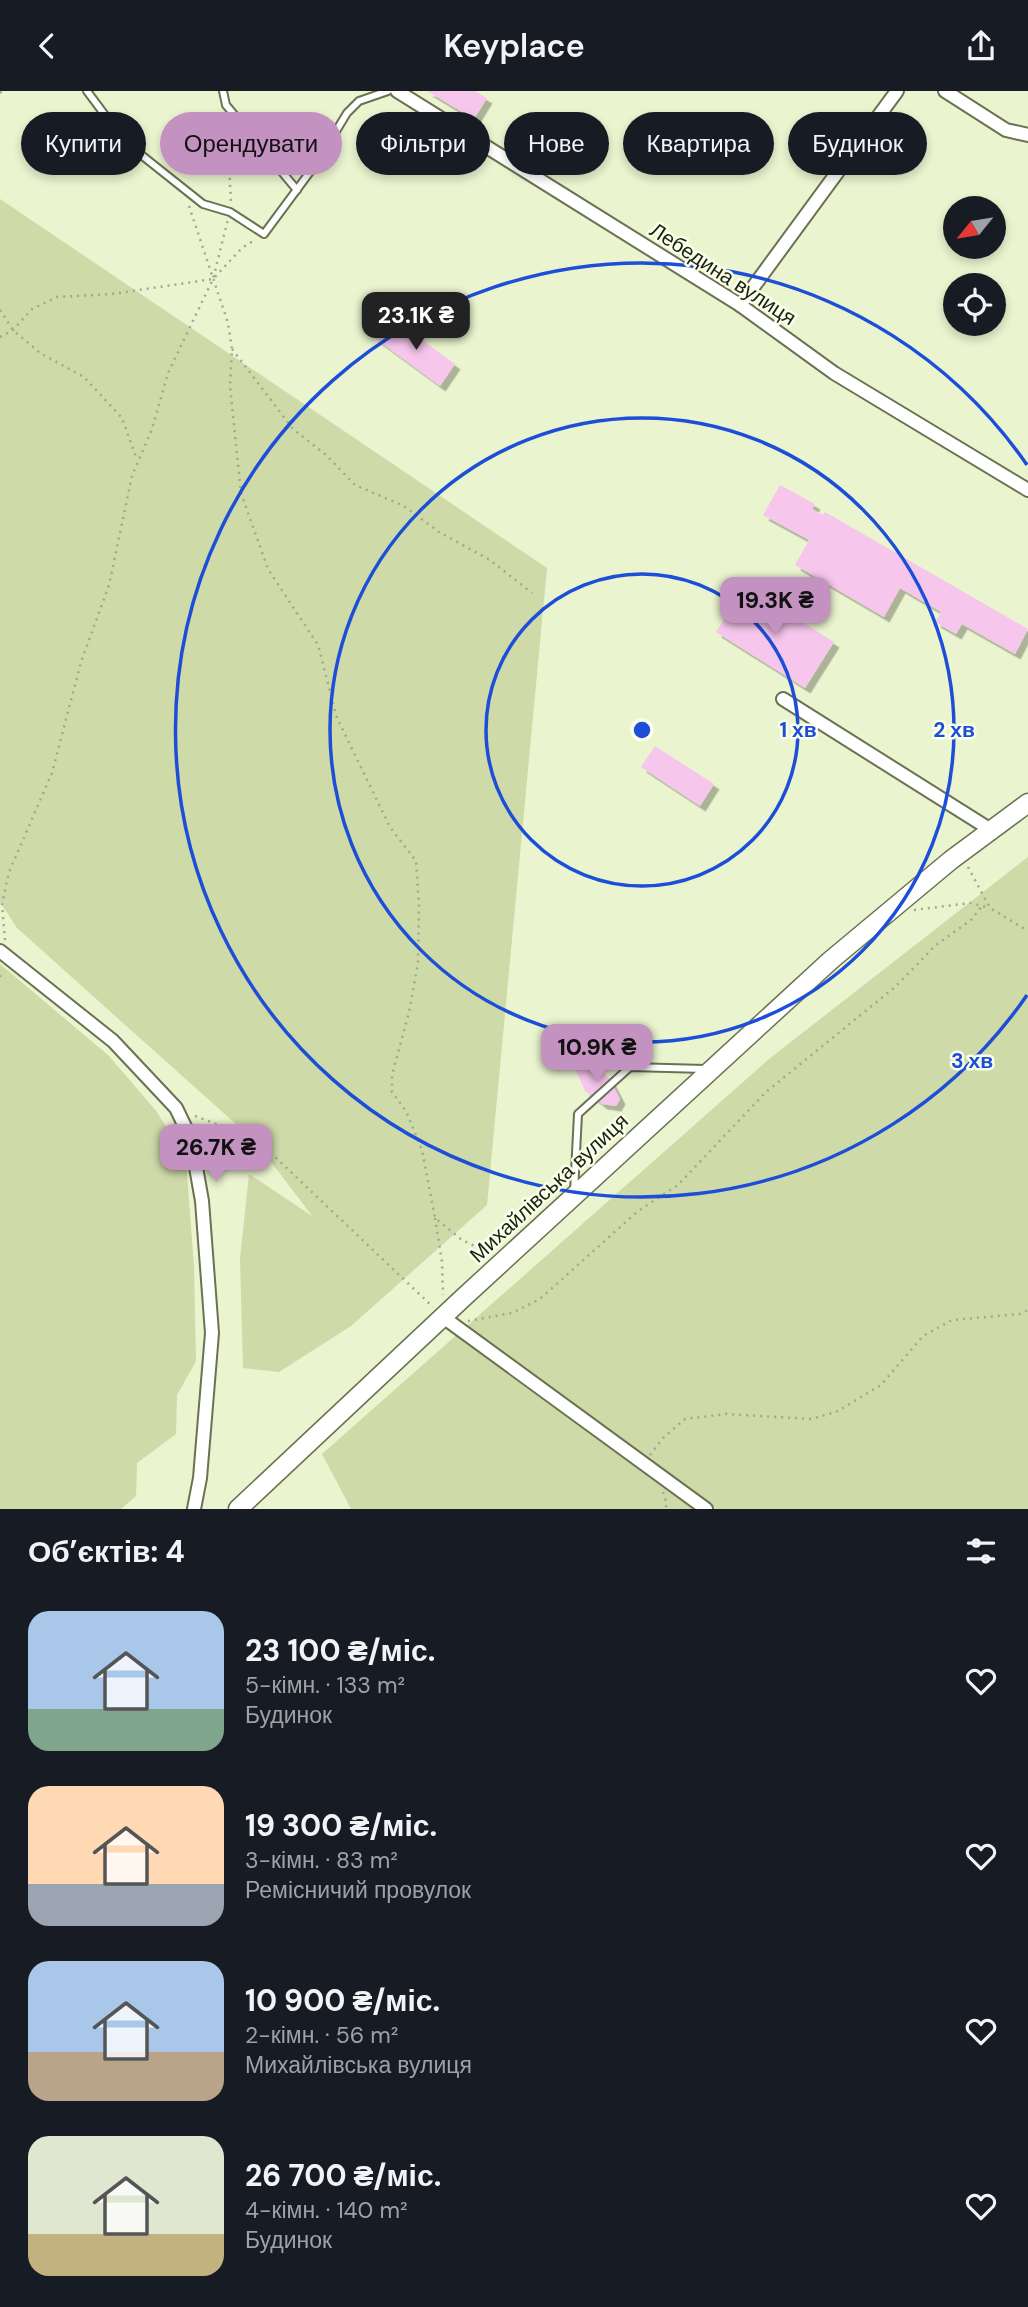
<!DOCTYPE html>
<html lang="uk">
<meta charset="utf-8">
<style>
:root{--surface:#171b24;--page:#20242c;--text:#f1f3f6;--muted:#9ea1a6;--accent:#c492c0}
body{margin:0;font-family:"DM Sans",sans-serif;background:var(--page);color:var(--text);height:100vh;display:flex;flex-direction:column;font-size:26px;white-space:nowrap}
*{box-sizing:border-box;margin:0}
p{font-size:23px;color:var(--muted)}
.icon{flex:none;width:38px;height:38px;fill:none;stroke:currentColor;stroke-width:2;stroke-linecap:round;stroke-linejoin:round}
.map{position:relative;height:1418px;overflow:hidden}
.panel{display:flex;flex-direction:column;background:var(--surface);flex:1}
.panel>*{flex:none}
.hud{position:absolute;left:21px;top:21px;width:987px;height:63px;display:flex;gap:14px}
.needle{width:46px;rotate:240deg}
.fabs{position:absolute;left:943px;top:105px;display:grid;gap:14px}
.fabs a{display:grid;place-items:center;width:63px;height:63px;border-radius:50%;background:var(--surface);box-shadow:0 4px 10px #0003;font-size:35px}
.price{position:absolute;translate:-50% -60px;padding:0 16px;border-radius:14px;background:var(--accent);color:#111;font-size:23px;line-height:46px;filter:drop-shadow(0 2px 4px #0008)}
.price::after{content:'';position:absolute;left:50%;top:42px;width:21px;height:16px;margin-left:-10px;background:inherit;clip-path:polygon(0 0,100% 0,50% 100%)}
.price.on{background:#222;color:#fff}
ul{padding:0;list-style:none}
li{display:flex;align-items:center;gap:21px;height:175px;padding:0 28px}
li span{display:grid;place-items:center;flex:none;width:196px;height:140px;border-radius:21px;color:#555}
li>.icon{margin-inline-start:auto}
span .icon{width:84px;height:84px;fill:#fffc;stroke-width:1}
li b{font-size:30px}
h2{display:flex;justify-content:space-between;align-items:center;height:84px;padding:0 28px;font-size:30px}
.tag{padding:0 24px;border-radius:32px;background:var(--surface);box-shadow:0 4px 10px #0003;font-size:24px;line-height:63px}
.tag.on{background:var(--accent);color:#111}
header{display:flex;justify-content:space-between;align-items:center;height:91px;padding:0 28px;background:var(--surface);font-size:32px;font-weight:600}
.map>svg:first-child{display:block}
.green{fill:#cedaa8}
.building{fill:#f7c6ec;filter:url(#shadow)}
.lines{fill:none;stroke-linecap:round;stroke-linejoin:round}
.lane-casing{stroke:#6a7251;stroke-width:10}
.street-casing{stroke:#6a7251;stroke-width:16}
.secondary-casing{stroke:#6a7251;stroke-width:21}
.path{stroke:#a1a98c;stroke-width:2.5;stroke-dasharray:2 5;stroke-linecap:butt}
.lane{stroke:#fff;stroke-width:6}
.street{stroke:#fff;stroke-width:12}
.secondary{stroke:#fff;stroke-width:18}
.ring{fill:none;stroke:#1d4ed8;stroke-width:3.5}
.labels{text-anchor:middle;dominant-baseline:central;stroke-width:5;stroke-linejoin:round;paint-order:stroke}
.street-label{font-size:21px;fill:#1c1f12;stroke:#f9ffe9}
.centre{fill:#1d4ed8;stroke:#f9ffe9;stroke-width:3.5}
.ring-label{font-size:21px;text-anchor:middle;font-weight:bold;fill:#1d4ed8;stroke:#f9ffe9;stroke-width:5;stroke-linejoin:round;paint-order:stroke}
</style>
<header><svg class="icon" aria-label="back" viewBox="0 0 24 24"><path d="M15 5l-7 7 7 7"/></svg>Keyplace<svg class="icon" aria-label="share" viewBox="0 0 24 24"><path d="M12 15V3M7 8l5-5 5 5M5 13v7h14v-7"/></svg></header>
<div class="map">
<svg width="1028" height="1418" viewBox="0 0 1028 1418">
<defs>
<filter id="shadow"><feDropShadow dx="5.5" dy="5.5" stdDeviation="0" flood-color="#0004"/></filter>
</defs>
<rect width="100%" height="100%" fill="#eaf4cf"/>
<g class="green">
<path d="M0 108 547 477 487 1114 351 1235 279 1281 243 1277 240 1168 249 1083 312 1125 257 1052 17 837 0 811Z"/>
<path d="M1028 766V1418H351L322 1363 769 968Z"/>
<path d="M0 873 108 964 157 1021 186 1069 194 1176 196 1270 177 1304 176 1343 137 1372 136 1405 121 1418H0Z"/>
</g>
<g class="building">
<path d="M427 0H475L487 7 474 28Z"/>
<path d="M392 227 455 273 440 295 376 248Z"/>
<path d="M780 394 815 413 812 418 823 424 825 421 1028 538 1015 563 962 533 956 543 935 531 941 521 900 497 884 526 795 474 809 449 763 424Z"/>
<path d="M745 495 834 551 805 597 716 541Z"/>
<path d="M655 655 714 693 700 715 641 676Z"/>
<path d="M580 968 594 974 609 987 620 1008 616 1015 602 1013 585 1000 575 977Z"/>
</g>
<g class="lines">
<defs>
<g id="lane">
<path d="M87 0 125 51 203 113 230 121 264 143 318 70 347 22 359 10 388 0"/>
<path d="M223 0 226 14 297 99"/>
<path d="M574 1101 578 1023 630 976 705 978"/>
</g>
<g id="street">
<path d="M397 0 740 214 834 282 1028 399"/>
<path d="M945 0 1006 39 1028 44"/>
<path d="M740 214 897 0"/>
<path d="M783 608 991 739"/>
<path d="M0 860 113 950 176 1017 191 1048 202 1110 212 1242 200 1387 194 1418"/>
<path d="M443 1226 706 1418"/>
</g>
<path id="secondary" d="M238 1418 464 1206 831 869 951 769 1028 712"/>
</defs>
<use href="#lane" class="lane-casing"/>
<use href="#street" class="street-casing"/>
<use href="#secondary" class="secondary-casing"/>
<g class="path">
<path d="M0 2 2 0"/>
<path d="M227 31 231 112"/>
<path d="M189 115 228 232 232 258 230 295 241 402 268 478 318 554 337 627 390 736 416 770 419 815 418 872 409 921 392 984V1001L406 1020 422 1059 435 1127 462 1149 491 1163"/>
<path d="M0 219 13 239 40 262 84 286 122 327 137 369"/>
<path d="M0 246 13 239 32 218 57 206 112 203 213 188 242 157 256 148"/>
<path d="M232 258 293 338 326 364 355 394 404 415 439 441 490 469 532 502"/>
<path d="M968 776 990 817 1028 840"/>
<path d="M914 819 970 812 990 817"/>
<path d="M5 849 2 813 9 781 52 682 81 571 109 494 132 385 152 338 168 282 213 188 228 128"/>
<path d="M0 886 2 879"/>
<path d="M195 1025 224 1036 274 1065 433 1216"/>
<path d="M435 1127 442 1171 443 1204"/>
<path d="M468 1230 512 1222 540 1208 638 1120 678 1094 766 1001 895 896 936 854 971 829 982 815"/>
<path d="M650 1364 663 1347 685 1328 726 1323 811 1328 836 1321 881 1294 923 1245 952 1229 1020 1223 1028 1219"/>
<path d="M663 1401 667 1413 665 1418"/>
</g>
<use href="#lane" class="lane"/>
<use href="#street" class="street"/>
<use href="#secondary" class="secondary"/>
</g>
<g class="ring">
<circle cx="642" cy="639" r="156"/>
<circle cx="642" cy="639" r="312"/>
<path d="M1027 904A467 467 0 1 1 1027 374"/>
</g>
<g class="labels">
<g class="street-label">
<text transform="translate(723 183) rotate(33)">Лебедина вулиця</text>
<text transform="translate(549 1097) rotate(-43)">Михайлівська вулиця</text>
</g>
</g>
<circle cx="642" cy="639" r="10" class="centre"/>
<g class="ring-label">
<text x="798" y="646">1 хв</text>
<text x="954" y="646">2 хв</text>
<text x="972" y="977">3 хв</text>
</g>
</svg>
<div class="fabs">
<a><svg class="needle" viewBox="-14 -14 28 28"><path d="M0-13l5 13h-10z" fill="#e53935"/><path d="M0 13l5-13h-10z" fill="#9ea1a6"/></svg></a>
<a><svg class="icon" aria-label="locate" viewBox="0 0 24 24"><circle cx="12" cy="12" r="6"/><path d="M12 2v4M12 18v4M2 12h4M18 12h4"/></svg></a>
</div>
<b class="price on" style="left:416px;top:261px">23.1K ₴</b>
<b class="price" style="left:775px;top:546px">19.3K ₴</b>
<b class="price" style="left:597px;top:993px">10.9K ₴</b>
<b class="price" style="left:216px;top:1093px">26.7K ₴</b>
<div class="hud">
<a class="tag">Купити</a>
<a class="tag on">Орендувати</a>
<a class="tag">Фільтри</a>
<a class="tag">Нове</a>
<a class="tag">Квартира</a>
<a class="tag">Будинок</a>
</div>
</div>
<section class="panel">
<h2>Об’єктів: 4<svg class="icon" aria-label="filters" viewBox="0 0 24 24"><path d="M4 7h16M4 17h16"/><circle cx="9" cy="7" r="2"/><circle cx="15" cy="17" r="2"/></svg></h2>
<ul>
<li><span style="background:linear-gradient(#a9c7e8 70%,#7fa58c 0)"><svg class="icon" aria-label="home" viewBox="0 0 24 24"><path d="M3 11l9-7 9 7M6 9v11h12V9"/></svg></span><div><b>23 100 ₴/міс.</b><p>5-кімн. · 133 m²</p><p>Будинок</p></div><svg class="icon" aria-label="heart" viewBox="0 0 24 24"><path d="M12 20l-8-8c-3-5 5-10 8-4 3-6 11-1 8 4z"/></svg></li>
<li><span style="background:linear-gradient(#ffd9b3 70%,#9aa5b1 0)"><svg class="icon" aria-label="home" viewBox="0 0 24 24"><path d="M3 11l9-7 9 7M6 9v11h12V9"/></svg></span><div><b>19 300 ₴/міс.</b><p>3-кімн. · 83 m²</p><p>Ремісничий провулок</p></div><svg class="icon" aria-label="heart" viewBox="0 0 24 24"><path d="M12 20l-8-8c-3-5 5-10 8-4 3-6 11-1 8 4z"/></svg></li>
<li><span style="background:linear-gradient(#a9c7e8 65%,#b9a48a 0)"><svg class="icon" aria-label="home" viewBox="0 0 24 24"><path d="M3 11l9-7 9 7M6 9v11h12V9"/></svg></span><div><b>10 900 ₴/міс.</b><p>2-кімн. · 56 m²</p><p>Михайлівська вулиця</p></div><svg class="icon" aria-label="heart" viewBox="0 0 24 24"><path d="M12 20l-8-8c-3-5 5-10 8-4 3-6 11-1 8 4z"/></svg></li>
<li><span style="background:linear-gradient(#dfe7d0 70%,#c2b280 0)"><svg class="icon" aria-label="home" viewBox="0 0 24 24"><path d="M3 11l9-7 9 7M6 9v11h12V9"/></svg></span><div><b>26 700 ₴/міс.</b><p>4-кімн. · 140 m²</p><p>Будинок</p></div><svg class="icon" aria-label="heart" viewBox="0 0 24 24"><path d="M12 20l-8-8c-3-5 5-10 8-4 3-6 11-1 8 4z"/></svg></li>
</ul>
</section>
